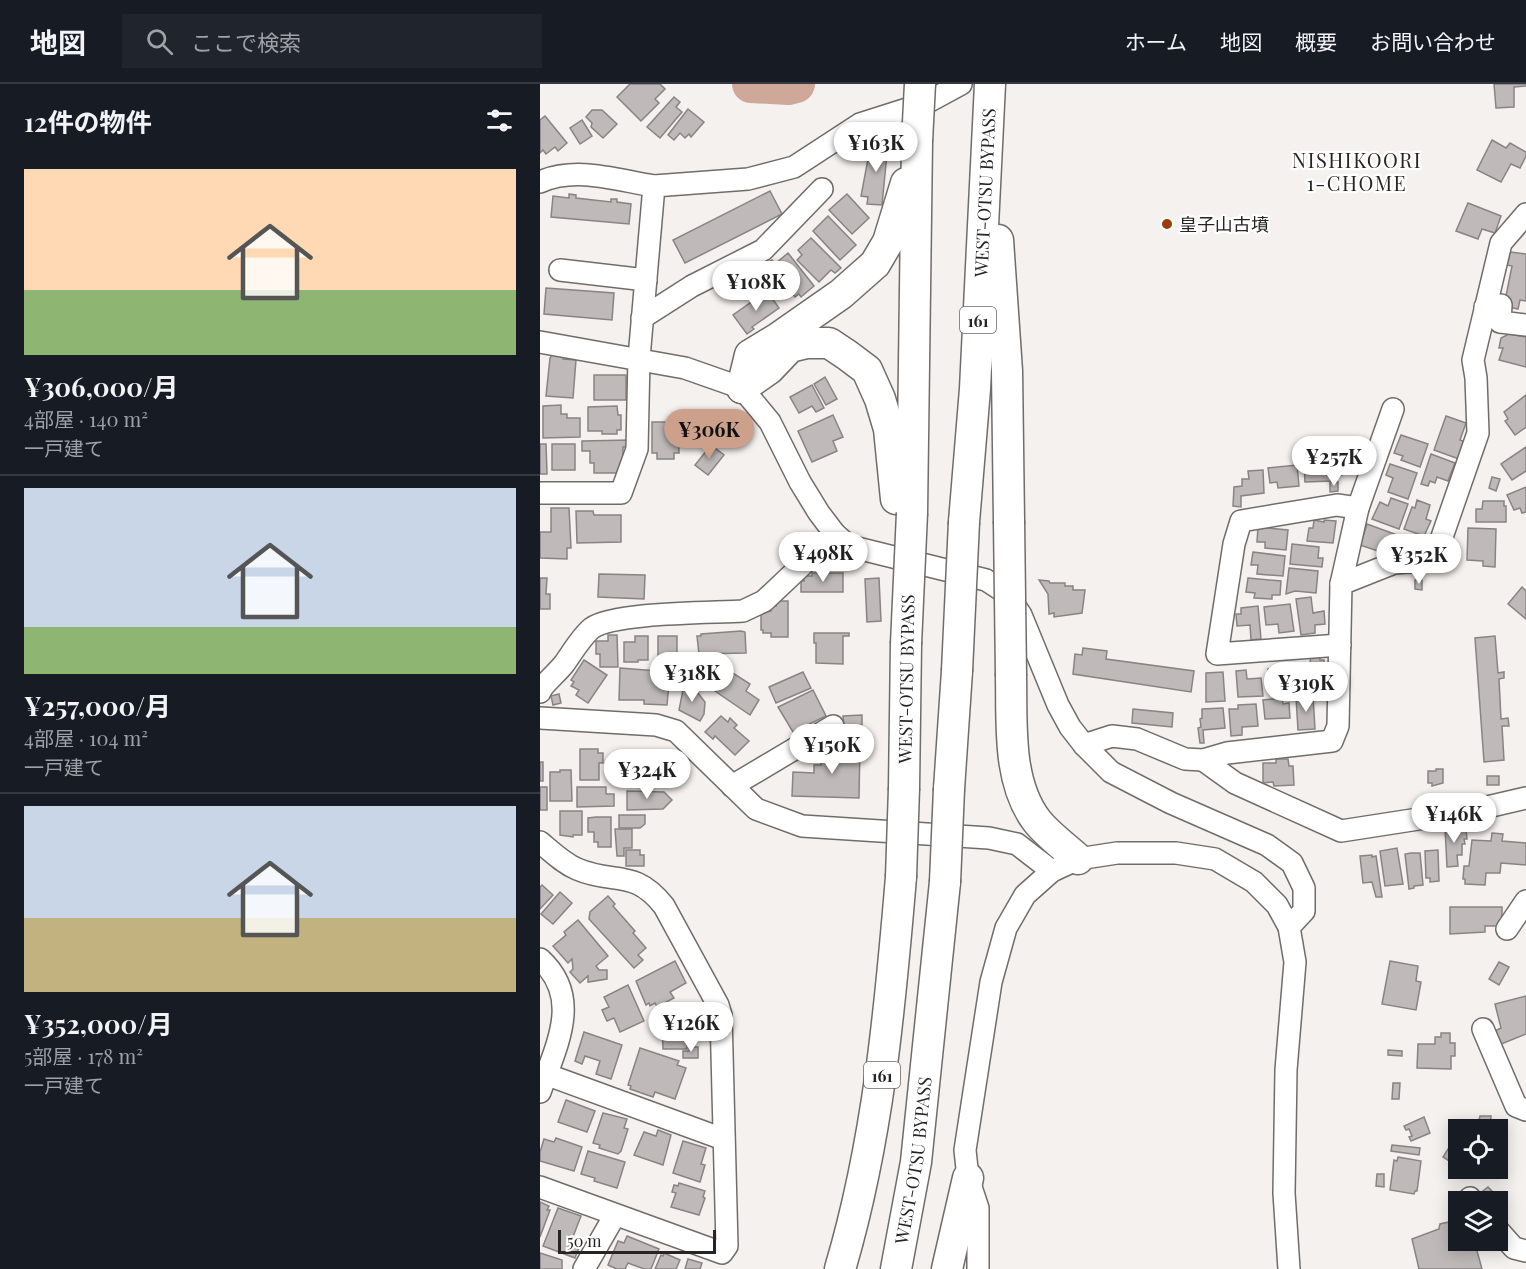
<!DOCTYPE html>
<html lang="ja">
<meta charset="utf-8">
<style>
:root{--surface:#171b24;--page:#20242c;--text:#f1f3f6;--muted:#9ea1a6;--line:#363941;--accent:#cca08a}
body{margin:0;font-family:"Playfair Display","Noto Sans JP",serif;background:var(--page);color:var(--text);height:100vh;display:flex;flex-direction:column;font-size:22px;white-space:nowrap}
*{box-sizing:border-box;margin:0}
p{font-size:20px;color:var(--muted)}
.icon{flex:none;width:33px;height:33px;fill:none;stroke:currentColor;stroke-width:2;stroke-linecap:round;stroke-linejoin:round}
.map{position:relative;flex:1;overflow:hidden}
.panel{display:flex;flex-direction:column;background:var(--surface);width:540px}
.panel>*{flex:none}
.fabs{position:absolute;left:908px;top:1035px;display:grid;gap:12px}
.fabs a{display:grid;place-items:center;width:60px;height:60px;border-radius:0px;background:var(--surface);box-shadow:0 3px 15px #0003;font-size:30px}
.scale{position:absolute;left:18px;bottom:15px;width:158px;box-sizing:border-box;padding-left:6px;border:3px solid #272524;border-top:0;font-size:16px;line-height:21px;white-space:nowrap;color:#272524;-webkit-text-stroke:4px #fff;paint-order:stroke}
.price{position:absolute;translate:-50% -51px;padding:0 14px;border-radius:21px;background:#fff;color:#222;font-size:20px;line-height:39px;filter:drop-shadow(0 2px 3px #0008)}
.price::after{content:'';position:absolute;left:50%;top:36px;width:18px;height:14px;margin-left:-9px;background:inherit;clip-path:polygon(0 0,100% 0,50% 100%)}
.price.on{background:var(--accent);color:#111}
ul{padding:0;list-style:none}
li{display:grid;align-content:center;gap:12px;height:318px;padding:0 24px}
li+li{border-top:2px solid var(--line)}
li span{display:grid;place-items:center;height:186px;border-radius:0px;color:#555}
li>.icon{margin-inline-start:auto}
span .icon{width:108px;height:108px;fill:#fffc;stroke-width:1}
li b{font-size:26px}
h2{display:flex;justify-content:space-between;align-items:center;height:72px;padding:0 24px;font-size:26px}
header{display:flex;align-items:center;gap:36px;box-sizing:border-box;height:84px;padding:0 30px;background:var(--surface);border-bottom:2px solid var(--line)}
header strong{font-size:28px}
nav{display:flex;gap:33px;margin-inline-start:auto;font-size:21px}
.search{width:420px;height:54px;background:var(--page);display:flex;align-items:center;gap:15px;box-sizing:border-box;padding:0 21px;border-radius:0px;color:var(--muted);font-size:22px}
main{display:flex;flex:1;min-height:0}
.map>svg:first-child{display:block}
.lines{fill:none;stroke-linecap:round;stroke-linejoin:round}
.river{stroke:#cfa899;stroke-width:38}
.building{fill:#bfbab9;stroke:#898483;stroke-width:1.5}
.minor-casing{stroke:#706c6a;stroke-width:24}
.highway-casing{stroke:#706c6a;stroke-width:33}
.minor{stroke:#fff;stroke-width:21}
.highway{stroke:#fff;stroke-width:30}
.highway-bridge-casing{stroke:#706c6a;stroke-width:33;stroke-linecap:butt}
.highway-bridge{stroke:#fff;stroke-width:30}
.poi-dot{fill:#9e3a06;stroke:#fff;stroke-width:2}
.labels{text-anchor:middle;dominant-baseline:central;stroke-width:4.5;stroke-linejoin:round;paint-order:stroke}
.shield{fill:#fff;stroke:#686666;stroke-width:1.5}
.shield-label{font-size:16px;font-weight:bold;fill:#272524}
.street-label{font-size:18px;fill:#272524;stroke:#fff}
.poi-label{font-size:18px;fill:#272524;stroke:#fff;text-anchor:start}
.neighbourhood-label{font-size:20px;letter-spacing:1.5px;fill:#272524;stroke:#fff}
</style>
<header>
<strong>地図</strong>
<div class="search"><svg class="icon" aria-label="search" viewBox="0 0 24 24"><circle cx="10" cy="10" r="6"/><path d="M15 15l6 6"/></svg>ここで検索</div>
<nav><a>ホーム</a><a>地図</a><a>概要</a><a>お問い合わせ</a></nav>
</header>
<main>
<section class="panel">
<h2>12件の物件<svg class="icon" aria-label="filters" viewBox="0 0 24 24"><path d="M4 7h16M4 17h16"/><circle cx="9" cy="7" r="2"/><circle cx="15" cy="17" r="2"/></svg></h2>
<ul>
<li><span style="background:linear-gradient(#ffd9b3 65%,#8fb573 0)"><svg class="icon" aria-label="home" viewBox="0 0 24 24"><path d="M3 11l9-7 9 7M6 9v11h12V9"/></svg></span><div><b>¥306,000/月</b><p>4部屋 · 140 m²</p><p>一戸建て</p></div></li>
<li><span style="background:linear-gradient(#c9d6e8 75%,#8fb573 0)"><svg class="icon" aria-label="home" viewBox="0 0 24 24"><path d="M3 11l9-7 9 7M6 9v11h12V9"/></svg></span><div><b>¥257,000/月</b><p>4部屋 · 104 m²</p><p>一戸建て</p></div></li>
<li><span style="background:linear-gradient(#c9d6e8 60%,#c2b280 0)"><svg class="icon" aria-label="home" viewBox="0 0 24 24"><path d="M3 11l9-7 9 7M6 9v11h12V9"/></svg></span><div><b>¥352,000/月</b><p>5部屋 · 178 m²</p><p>一戸建て</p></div></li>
</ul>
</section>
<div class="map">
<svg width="986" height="1185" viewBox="0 0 986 1185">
<rect width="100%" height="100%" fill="#f5f1ef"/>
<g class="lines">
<path class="river" d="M211 0 248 2 256 0"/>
</g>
<g class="building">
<path d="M90 0H120L125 5 115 15 119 19 101 37 77 13Z"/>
<path d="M954 0H986V2L974 3V23L956 24Z"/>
<path d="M134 13 140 18 136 23 142 28 120 54 107 43Z"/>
<path d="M148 25 164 38 151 53 149 50 145 54 140 49 134 56 128 51Z"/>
<path d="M52 26H62L77 40 63 54 51 43 52 39 46 33Z"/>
<path d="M5 32 27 59 18 67 15 63 6 70 3 66 0 69V36Z"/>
<path d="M42 36 52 52 40 60 30 44Z"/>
<path d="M952 56 966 64 970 59 986 68V72L980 84 971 80 961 98 937 86Z"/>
<path d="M332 57 348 59 342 121 327 120 328 113 321 112 328 75H331V70L328 69 329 60 331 61Z"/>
<path d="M230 107 242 130 145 179 133 156Z"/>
<path d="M29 110 36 111V114L71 118V115H77V118L91 120 89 140 11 133 13 112 29 114Z"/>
<path d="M307 110 329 134 312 150 289 126Z"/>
<path d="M928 119 961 132 955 149 942 145 938 155 916 147Z"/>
<path d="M288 132 316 161 300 176 273 147Z"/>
<path d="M271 154 301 184 295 189 291 186 279 198 257 176 262 171 258 166Z"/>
<path d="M970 168 986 170V217L980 216 978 225 964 222 972 182 967 181Z"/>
<path d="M248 169 274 202 261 213 259 210 255 213 227 179 232 176 235 180Z"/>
<path d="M217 180 225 194 199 208 191 194Z"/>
<path d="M6 204 74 209 72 236 4 230Z"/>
<path d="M227 207 239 224 212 243 214 245 207 250 193 231Z"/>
<path d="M969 250 986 253V283L959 276 963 264H959L961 254Z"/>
<path d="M12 271 23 272V275L36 276 33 314 6 312 10 274Z"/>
<rect x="54" y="291" width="32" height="25"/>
<path d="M285 293 297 315 286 321 274 300Z"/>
<path d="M272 301 284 324 276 328 272 322 259 329 250 313Z"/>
<path d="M986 311V343L975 351 965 337 968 335 964 328Z"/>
<path d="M21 321V330H27V334H40V353L3 354V322Z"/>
<path d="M77 322 78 331H81V346H77V350H62V347H48V323Z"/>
<path d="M293 331 303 353 293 357 297 367 272 378 258 347Z"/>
<path d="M906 332 926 339 920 356 925 358 919 375 894 366Z"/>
<path d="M112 338H139V369H134V375H117V369H112Z"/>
<path d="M861 351 888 360 880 383 861 376 863 372 854 369Z"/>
<path d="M809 354 825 360 819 377 809 375 802 391 783 373 788 369 785 366 788 363 791 366 801 356 808 359Z"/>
<path d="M90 356 87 363H83V379H80V389H54V379H50V367H42V357Z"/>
<path d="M0 360H6L7 390H0Z"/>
<rect x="12" y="360" width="23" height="26"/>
<path d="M171 361 184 371 168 391 155 381Z"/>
<path d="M986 363V387L972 396 961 380Z"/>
<path d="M891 370 915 379 908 397 897 393 895 399 890 397 888 402 881 400Z"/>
<path d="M782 379V386L787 385V391H790L791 397 765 398 764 380Z"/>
<path d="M850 380 877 389 868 415 848 408 853 394 846 391Z"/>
<path d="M757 381 759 402 738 404 737 398 730 399 728 384Z"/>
<path d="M723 386 724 409 701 412V423L693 422 694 403 702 402V395H709L708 387Z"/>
<path d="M952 393 960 395 956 407 949 404Z"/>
<path d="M790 398H798V407L790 408Z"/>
<path d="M986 403V428L982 429 980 424 974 426 967 411Z"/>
<path d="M851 414 868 420 859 445 832 435 840 418 848 422Z"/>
<path d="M877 416 890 421 886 435 891 437 884 452 864 445 872 423 875 424Z"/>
<path d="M943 417H964V422H966V438H936V425H942Z"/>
<path d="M11 424H29L31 464H27V475L0 474V448H11Z"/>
<path d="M36 427H53L54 431H81V458L37 459Z"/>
<path d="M774 436 784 438V436L796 437 793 459 767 457 769 444H773Z"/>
<path d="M827 440 857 451 853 461 845 458 841 468 820 461Z"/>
<path d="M718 443 748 446 746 466 725 464V458H717Z"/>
<path d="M928 444 956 445 955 483 943 482V477L927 476Z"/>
<path d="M752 460 779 463 778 474H783L782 483 750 480Z"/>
<path d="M713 468 745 472 743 492 717 490 718 481H711Z"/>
<path d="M749 484 778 487 776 509 755 507 746 510Z"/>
<path d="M272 489H303V508H261V497H264V492H272Z"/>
<path d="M59 490 105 491 104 515 58 513Z"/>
<path d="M0 494H7L6 510H10V525H0Z"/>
<path d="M339 494 341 537 327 538 325 495Z"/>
<path d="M708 494 741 497 740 511H732V515L714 514 715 509 706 508Z"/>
<path d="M499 496 509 497 510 499H525V502H533V506H545L542 529 514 533V529L509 530 508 510Z"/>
<path d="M875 496H882V506L875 505Z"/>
<path d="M982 503 986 507V535L968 520Z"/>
<path d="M771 513 773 529 784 527 785 540 775 541V549L761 551 756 515Z"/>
<path d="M236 517H248V553H231V549H223V546H221V530L231 527V522H236Z"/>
<path d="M750 520 754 547 739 549 738 540 726 541 724 523Z"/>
<path d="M718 522 721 555 711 556 710 541 697 542 696 530H701V524Z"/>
<path d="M201 547 205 548 206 569 159 570 157 552H161V550Z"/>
<path d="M274 549H309V552H303V580L276 579V559H274Z"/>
<path d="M68 551H77L78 583H60V570H56V557H68Z"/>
<path d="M95 552H108V576H98V578H84V558H95Z"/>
<path d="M118 552H137V579L118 580Z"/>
<path d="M955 552 958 589 964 588V594L959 595 961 635 968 634 969 642H962L964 676 944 678 935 554Z"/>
<path d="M543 564 567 567 566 575 654 587 651 608 533 590 535 570 542 571Z"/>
<path d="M770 572H780V576H784V605L760 606 759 590 771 589Z"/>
<path d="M44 576 67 591 48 619 36 611 39 606 31 602 34 598 31 596Z"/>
<path d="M80 584 130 588 127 621 104 620V616H79Z"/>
<path d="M742 584V589L752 588 754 609 730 611 728 585Z"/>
<path d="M188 586 210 600 206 607 219 616 210 631 175 607Z"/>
<path d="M706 586 707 595 721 594 723 612 698 613 696 587Z"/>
<path d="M263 588 271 604 236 619 229 603Z"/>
<path d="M683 588 685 617 666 618V589Z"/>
<path d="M144 601 153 603 165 618 164 630 160 637 139 626Z"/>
<path d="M273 606 286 632 253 648 238 623Z"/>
<path d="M19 610 21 619 13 621 11 612Z"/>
<path d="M773 612 775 645 758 646 756 613Z"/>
<path d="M742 614 743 620 749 619 750 634 725 635 723 616Z"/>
<path d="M716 620 718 642 702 643V651L691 652 689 625H698V621Z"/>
<path d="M683 624 685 644 663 646 664 659H660L658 644 661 643 660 635 662 634V625Z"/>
<path d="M593 625 633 629 632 643 592 639Z"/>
<path d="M322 631V641L304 642 303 632Z"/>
<path d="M181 632 188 638 190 634 197 641 194 644 209 657 195 671 175 652 173 655 165 648Z"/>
<path d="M288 659 320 660 319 714 252 712 253 688 274 689V681H281V676H287Z"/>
<path d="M40 665H58V669H63V679H59V696H40Z"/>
<path d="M98 675H110V680H129V699H95V680H98Z"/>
<path d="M736 675H748L749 682H753L754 701 734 702 733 698 723 699V679H736Z"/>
<rect x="0" y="678" width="3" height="19"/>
<path d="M896 685H903V699L892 702V699H888V687H896Z"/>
<path d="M20 686H31L32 717H10V688H20Z"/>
<rect x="947" y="692" width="12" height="9"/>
<rect x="0" y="703" width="7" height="23"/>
<path d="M37 703H66V710H74V722L37 723Z"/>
<path d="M87 707 124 708 132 716 123 725 87 726Z"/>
<path d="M20 727H42V751H33V753L20 751Z"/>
<path d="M79 731H105V740L100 744H79Z"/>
<path d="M56 733H71V763H58V758H54V748H48V734Z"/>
<path d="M921 742H924V746H926L927 755H924L925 760H922V771H917L918 782 907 783 905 743Z"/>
<path d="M75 745H92V764H84V772H77Z"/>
<path d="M952 749 963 750 962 757 986 759V781L961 779 960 789H946L945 801 925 800V795H923L924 782H929L932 756 951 757Z"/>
<path d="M857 764 863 800 845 802 840 767Z"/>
<path d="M86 766H100V771H104V782H86Z"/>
<path d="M898 766 899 797 890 798V794H886L885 767Z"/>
<path d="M871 769H880L883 801 874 802V804L869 805 865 770Z"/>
<path d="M832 771V773L836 772 842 813H836L832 798 823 799 820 772Z"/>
<path d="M2 801 13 811 0 825V803Z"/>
<path d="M20 808 32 819 13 840 1 830Z"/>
<path d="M68 812 75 820 73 822 95 847 93 849 106 864 98 871 103 876 94 884 49 835 50 828Z"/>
<path d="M910 823H962V837H959V842H945V848L910 850Z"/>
<path d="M38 836 68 872 56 882 59 886H67V895L48 898V892L40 899 30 888 33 885 32 875 28 879 13 862 26 851 24 848Z"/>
<path d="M135 877 146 899 130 908 134 914 117 923 115 919 110 922 109 919 106 921 96 897Z"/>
<path d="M850 877 878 882 876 897 881 898 876 926 842 920Z"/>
<path d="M959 878 969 883 959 901 949 895Z"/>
<path d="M88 901 104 937 80 948 74 934 67 937 62 926 69 923 64 913Z"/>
<path d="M986 912V950L959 961 955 947 961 944 955 920Z"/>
<path d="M149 919 157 929 147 937V965H123L122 933 132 932Z"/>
<path d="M44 948 82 961 71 995 56 990 60 977 45 972 42 980 35 977Z"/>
<path d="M901 949H910V959H915V972H911V985L877 984 878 960H895V953H901Z"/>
<path d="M149 963H158V974H143V967H149Z"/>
<path d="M100 964 139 977 137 981 146 984 135 1015 115 1008 113 1013 90 1005 91 1002 88 1001Z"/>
<path d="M848 966 862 967V972L848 971Z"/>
<path d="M853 999H860L859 1015H852Z"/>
<path d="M26 1016 55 1027 47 1048 18 1038Z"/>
<path d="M63 1029 87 1035 84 1044 88 1045 81 1067 78 1070 59 1064 60 1061 53 1059Z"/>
<path d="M940 1032H951L950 1046H935V1040H938Z"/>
<path d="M884 1033 890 1049 871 1057 869 1053 872 1052 869 1045 866 1046 864 1042Z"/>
<path d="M118 1046 131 1051 123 1081 94 1071 104 1048 116 1052Z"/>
<path d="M917 1051 918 1084H929L924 1092 911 1084 914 1080 903 1073Z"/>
<path d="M16 1054 42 1063 34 1087 0 1077V1068L4 1055 14 1058Z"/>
<path d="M143 1057 166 1064 161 1080 165 1081 160 1098 133 1089Z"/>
<path d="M852 1061 880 1064 879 1071 851 1067Z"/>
<path d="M48 1067 85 1078 77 1104 54 1097 55 1094 41 1090Z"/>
<path d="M858 1073 881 1077 877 1107H875L874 1110 850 1106 854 1076 857 1077Z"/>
<path d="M837 1090H844V1103L836 1102Z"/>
<path d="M139 1099 165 1107 163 1113 165 1114 159 1131 131 1123 136 1109 132 1108 134 1101 138 1102Z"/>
<path d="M948 1103 959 1114 955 1118H947L939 1110Z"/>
<path d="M0 1118 9 1122 7 1126H10L0 1153Z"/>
<path d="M18 1124 41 1132 31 1158 40 1161 35 1174 3 1162Z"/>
<path d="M918 1136V1156H934L942 1185H879L872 1155 899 1145 900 1140Z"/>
<path d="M87 1152 119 1165 111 1185H104L88 1179 85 1185H77L68 1181 78 1157 84 1159Z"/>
<path d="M0 1169 22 1176V1185H0Z"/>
<path d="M124 1169 140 1176 136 1185H115L121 1171 123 1172Z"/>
<path d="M148 1175 162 1179 160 1185H145Z"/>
</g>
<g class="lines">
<defs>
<g id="minor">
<path d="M0 98C36 82 76 96 114 102"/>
<path d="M20 186 106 196"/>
<path d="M945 223 961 221 960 238 986 241"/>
<path d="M102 234 152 202 223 166 282 105"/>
<path d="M0 258 145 284 202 304 230 338 260 398 279 429 295 450 309 462 446 496 466 509 481 531 518 621 530 643 544 661 571 688 631 719 727 761 752 779 764 804V827L749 843"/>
<path d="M0 409H81L97 365 99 274 114 102 208 95 254 83 320 40 386 19 421 0"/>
<path d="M801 500 818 424 853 325"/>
<path d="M800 561 677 570 694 460 701 437 797 421 818 424"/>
<path d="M0 608C2 601 18 588 24 580 32 569 41 553 52 544 75 528 171 529 203 527L224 517 295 450"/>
<path d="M0 634 116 641 136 647 216 725 262 742 449 754 477 760 512 787"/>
<path d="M544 661 572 652 597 655 645 675 663 676 687 669 792 657 798 642 801 500 854 479 894 476 938 349 936 294 933 276 961 159 986 130"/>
<path d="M663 676 695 699 801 747 930 727 986 714"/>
<path d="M192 702 293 642"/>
<path d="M0 758C12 768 23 779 37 785 74 801 94 784 124 822L178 921 181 931 187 1162 182 1169 0 1103"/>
<path d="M967 845 986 817"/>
<path d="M0 875C43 914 16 962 0 1008"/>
<path d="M943 945 976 1022 986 1026"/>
<path d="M0 988 183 1055"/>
<path d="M930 1114 933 1118"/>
<path d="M957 1145 974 1164 986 1167"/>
<path d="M44 1185 75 1131"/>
<path d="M438 1185V1124L428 1094 425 1066 451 898 466 844 485 811 512 787 538 775 577 769H636L675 775 714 798 737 821 749 843 755 878 746 986 744 1109 749 1185"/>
</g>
<g id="highway">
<path d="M458 156 467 287 469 437"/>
<path d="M202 304 210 271 238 254 301 210 335 180 348 158 366 99"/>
<path d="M202 304 229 285 250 263 267 259H289L307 271 327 286 340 315 349 345 356 415"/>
<path d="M372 429 377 57"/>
<path id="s1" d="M424 438 435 305 450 0"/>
<path d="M471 592C472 639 467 698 497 737 508 751 525 763 538 775"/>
<path d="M364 704 366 560"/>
<path d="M409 705 417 587"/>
<path d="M300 1185C338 1057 350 925 361 793"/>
<path id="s2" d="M356 1185 376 1078 405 798"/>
<path d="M407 1185 428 1094"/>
</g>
</defs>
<use href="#minor" class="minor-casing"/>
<use href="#highway" class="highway-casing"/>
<use href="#minor" class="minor"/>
<use href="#highway" class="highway"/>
<defs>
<g id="highway-bridge">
<path d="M377 57 380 0"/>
<path d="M469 437 471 592"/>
<path d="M366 560 372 429"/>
<path d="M417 587 424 438"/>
<path d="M361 793 364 704"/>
<path d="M405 798 409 705"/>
</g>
</defs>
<use href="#highway-bridge" class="highway-bridge-casing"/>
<use href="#highway-bridge" class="highway-bridge"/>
</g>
<circle class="poi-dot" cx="627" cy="140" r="6"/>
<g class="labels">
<g class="shield">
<rect x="420" y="223" width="36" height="26" rx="4.5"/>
<rect x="324" y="978" width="36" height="26" rx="4.5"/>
</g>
<g class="shield-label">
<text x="438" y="236">161</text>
<text x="342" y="991">161</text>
</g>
<g class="street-label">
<text stroke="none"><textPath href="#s1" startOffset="330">WEST-OTSU BYPASS</textPath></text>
<text transform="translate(366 595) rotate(-89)">WEST-OTSU BYPASS</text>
<text stroke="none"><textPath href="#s2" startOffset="110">WEST-OTSU BYPASS</textPath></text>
</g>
<g class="poi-label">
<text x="639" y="140">皇子山古墳</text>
</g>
<g class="neighbourhood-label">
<text x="817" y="75">NISHIKOORI<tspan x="817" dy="23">1-CHOME</tspan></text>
</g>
</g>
</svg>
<div class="fabs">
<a><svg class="icon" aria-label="locate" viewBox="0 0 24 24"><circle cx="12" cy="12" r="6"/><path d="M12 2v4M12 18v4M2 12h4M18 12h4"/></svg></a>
<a><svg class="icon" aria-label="layers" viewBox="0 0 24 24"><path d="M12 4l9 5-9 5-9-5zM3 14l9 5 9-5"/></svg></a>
</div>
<div class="scale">50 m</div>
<b class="price" style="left:336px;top:89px">¥163K</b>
<b class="price" style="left:216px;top:228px">¥108K</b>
<b class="price on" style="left:169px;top:376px">¥306K</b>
<b class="price" style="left:794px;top:403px">¥257K</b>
<b class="price" style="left:283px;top:499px">¥498K</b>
<b class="price" style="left:879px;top:501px">¥352K</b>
<b class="price" style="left:152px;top:619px">¥318K</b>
<b class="price" style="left:766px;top:629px">¥319K</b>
<b class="price" style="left:292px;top:691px">¥150K</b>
<b class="price" style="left:107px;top:716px">¥324K</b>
<b class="price" style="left:914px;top:760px">¥146K</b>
<b class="price" style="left:151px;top:969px">¥126K</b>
</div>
</main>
